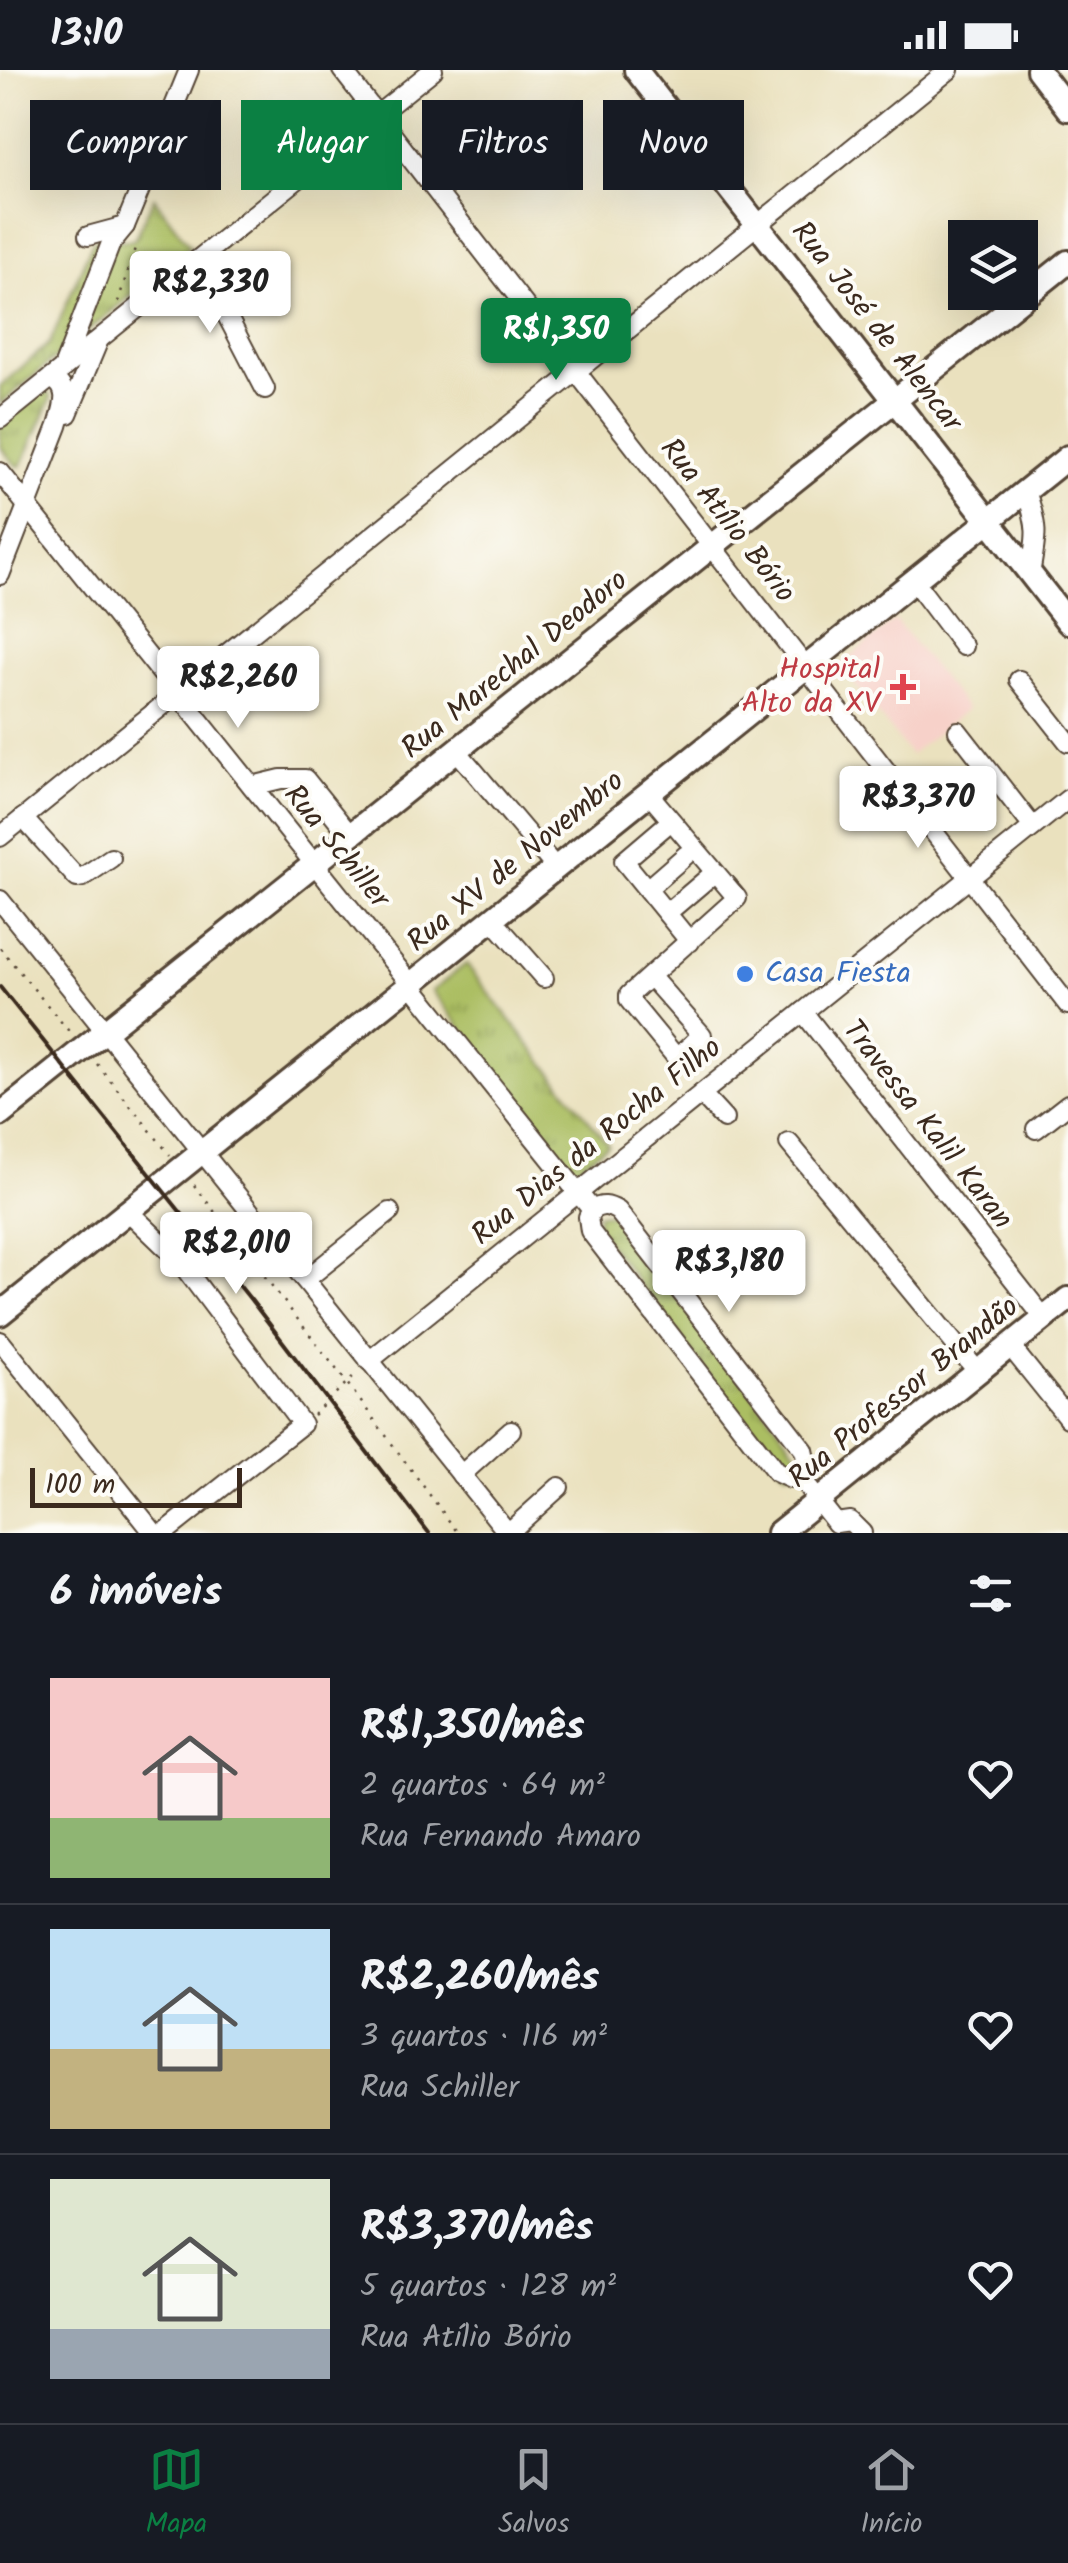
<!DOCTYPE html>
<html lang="pt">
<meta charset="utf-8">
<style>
:root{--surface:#171b24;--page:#242831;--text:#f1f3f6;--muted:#9ea1a6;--line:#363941;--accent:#0b8043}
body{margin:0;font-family:Kalam,sans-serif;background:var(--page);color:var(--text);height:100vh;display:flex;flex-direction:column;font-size:38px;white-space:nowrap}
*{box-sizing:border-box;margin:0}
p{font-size:32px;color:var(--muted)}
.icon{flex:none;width:55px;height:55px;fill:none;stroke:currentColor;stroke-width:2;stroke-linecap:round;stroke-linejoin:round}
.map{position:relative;height:1463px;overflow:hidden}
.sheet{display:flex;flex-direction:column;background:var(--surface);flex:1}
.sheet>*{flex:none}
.guide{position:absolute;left:30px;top:30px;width:1010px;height:90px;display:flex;gap:20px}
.buttons{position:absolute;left:948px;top:150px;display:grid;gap:20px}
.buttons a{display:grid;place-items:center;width:90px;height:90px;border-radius:0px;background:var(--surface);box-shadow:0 10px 40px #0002;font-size:50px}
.scale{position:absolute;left:30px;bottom:25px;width:212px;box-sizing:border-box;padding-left:10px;border:5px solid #3b2a1e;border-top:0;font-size:28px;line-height:35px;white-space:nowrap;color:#3b2a1e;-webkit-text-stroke:8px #fdfcf7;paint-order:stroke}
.price{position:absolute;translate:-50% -85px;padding:0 22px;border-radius:10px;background:#fff;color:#222;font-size:32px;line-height:65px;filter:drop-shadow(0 2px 5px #0008)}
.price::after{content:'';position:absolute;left:50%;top:60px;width:30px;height:22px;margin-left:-15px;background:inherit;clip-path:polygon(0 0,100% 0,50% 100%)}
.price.selected{background:var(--accent);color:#fff}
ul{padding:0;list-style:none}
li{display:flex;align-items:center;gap:30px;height:250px;padding:0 50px}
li+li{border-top:2px solid var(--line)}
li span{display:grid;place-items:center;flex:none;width:280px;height:200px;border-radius:0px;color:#555}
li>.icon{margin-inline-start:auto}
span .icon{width:120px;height:120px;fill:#fffc;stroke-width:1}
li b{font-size:42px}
h2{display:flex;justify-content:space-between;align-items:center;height:120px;padding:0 50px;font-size:42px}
.pill{padding:0 35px;border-radius:0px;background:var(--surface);box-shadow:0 10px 40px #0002;font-size:35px;line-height:90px}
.pill.selected{background:var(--accent);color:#fff}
.status{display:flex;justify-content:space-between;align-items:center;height:70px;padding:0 50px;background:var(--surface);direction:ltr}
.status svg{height:28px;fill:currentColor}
.tabs{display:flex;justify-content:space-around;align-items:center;height:140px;border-top:2px solid var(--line);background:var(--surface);font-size:28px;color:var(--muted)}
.tabs a{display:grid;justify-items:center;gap:5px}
.tabs .selected{color:var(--accent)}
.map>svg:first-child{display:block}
.built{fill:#f7d1c9}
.park{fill:url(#park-tufts);stroke:#737440;stroke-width:2.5}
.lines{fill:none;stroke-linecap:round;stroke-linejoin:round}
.minor-casing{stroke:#554536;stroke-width:22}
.major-casing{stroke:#554536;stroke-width:28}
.path{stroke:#554536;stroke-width:2.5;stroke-dasharray:2.5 8;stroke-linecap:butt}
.minor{stroke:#fff;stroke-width:18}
.major{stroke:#fff;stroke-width:22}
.rail{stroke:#3b2a1e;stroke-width:4}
.health-dot{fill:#e0444e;stroke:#fdfcf7;stroke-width:4}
.shop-dot{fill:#3f7fe0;stroke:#fdfcf7;stroke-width:4}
.labels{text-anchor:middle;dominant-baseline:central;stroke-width:8;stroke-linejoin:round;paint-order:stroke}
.street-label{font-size:30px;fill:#3b2a1e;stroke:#fdfcf7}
.health-label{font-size:30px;fill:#be3a42;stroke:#fdfcf7;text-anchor:end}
.shop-label{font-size:30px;fill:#366cbe;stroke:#fdfcf7;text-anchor:start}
</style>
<div class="status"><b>13:10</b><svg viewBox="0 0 49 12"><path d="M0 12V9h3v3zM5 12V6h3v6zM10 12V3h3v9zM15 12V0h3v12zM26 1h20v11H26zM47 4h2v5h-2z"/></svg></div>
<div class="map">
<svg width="1068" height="1463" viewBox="0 0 1068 1463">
<defs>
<pattern id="park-tufts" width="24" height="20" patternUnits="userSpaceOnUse" patternTransform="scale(2.5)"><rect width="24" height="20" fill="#abbe62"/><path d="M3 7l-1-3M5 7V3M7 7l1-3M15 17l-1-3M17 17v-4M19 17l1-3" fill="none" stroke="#8c9b50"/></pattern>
</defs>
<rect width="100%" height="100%" fill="#fdfcf7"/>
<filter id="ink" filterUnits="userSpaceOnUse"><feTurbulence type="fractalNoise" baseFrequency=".01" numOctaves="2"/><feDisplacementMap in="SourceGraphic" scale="20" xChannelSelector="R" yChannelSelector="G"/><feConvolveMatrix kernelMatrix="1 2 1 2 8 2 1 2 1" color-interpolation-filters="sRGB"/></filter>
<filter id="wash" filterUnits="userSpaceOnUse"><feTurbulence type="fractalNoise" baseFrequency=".0048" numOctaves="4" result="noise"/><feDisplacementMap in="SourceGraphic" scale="40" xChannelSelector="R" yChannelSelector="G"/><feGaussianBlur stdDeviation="2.25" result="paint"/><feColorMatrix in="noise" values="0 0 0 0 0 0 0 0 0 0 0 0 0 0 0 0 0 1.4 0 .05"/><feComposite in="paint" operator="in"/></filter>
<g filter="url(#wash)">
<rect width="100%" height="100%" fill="#eae1be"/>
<path class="built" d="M895 550 967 639 910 685 840 595Z"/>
<g class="park">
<path d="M154 128 190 176 0 334V316L50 273 93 171 134 170Z"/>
<path d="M45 319 51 326 50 331 23 392 20 396 16 395 0 377V356Z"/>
<path d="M466 894 608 1074 574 1101 432 921Z"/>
<path d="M613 1143 799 1384 795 1400 787 1402 781 1398 596 1158 598 1144Z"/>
</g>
</g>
<g filter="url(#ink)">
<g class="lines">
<defs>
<g id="minor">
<path d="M342 0 1068 935"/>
<path d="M429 112 473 73"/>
<path d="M88 166 125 156"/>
<path d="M198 190 265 319"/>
<path d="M63 298 111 173 125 156 189 0"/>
<path d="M68 344 98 272"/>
<path d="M0 349 433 0"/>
<path d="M0 402 592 1140"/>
<path d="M1026 421C1039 459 1037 465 1030 504"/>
<path d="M0 505 58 356C63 338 72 318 51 308"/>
<path d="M914 511 963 576"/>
<path d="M1019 610 1068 672"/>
<path d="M958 661 1033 757"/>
<path d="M457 681 556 798"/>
<path d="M252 716 281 709H305L350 765"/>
<path d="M649 724 737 828 650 906 702 965 679 986H675L629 930V925L650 906"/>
<path d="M23 748 77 808 83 807 111 788"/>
<path d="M671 751 624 791 690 872"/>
<path d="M0 767 949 0"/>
<path d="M647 819 686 785"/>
<path d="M0 830 508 1463"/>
<path d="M667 843 714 803"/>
<path d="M492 849 544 908"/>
<path d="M803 942 1044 1248"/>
<path d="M701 1024 724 1049"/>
<path d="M1036 1059 1068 1034"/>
<path d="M789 1073 978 1302"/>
<path d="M127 1140 178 1189 302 1354 164 1463"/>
<path d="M592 1140C602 1134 608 1135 618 1141L804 1380C807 1391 807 1397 799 1406"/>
<path d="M592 1140 588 1147 590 1161 776 1402 791 1409 799 1406"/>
<path d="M305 1210 390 1142"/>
<path d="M0 1271 154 1463"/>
<path d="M1010 1276 1068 1348"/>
<path d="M369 1291 1068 729"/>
<path d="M461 1405 511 1360"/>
<path d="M799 1406 836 1453"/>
<path d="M836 1453 850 1451 862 1463"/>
<path d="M508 1463 559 1417"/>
</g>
<g id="major">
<path d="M636 0 1068 552"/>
<path d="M1038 0 1068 39"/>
<path d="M0 1045 1068 192"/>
<path d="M0 1244 1068 387"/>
<path d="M778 1463 1068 1229"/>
</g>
</defs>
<use href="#minor" class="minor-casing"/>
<use href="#major" class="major-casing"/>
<g class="path">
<path d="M118 232 135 178 133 173"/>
<path d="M0 878 72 965"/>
<path d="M97 994 170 1085"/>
<path d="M194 1115 347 1313 458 1463"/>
<path d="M313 1345 358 1302"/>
</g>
<use href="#minor" class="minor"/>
<use href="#major" class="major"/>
<path class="rail" d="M0 917 251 1230 429 1463"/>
</g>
</g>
<path class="health-dot" d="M898 602h10v10h10v10h-10v10h-10v-10h-10v-10h10z"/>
<circle class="shop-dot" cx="745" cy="904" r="10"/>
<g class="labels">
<g class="street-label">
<text transform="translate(876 257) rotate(52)">Rua José de Alencar</text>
<text transform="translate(727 451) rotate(52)">Rua Atílio Bório</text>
<text transform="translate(515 595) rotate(-39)">Rua Marechal Deodoro</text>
<text transform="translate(336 777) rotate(51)">Rua Schiller</text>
<text transform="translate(516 792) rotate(-39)">Rua XV de Novembro</text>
<text transform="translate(927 1055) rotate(52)">Travessa Kalil Karan</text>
<text transform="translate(597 1072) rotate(-39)">Rua Dias da Rocha Filho</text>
<text transform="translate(904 1323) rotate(-39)">Rua Professor Brandão</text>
</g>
<g class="health-label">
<text x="880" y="600">Hospital<tspan x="880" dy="34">Alto da XV</tspan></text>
</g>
<g class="shop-label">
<text x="765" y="904">Casa Fiesta</text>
</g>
</g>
</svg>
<div class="buttons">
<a><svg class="icon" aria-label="layers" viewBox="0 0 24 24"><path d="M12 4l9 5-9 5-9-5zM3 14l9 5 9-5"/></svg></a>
</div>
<div class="scale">100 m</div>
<b class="price" style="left:210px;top:266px">R$2,330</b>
<b class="price selected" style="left:556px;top:313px">R$1,350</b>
<b class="price" style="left:238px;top:661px">R$2,260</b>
<b class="price" style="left:918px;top:781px">R$3,370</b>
<b class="price" style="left:236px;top:1227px">R$2,010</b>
<b class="price" style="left:729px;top:1245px">R$3,180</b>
<div class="guide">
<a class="pill">Comprar</a>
<a class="pill selected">Alugar</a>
<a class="pill">Filtros</a>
<a class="pill">Novo</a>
</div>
</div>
<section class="sheet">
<h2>6 imóveis<svg class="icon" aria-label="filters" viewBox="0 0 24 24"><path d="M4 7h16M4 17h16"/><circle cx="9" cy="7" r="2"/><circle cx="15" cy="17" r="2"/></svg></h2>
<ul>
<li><span style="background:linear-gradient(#f6c9c9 70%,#8fb573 0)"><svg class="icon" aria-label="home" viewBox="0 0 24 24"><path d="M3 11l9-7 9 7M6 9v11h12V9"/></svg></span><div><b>R$1,350/mês</b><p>2 quartos · 64 m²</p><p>Rua Fernando Amaro</p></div><svg class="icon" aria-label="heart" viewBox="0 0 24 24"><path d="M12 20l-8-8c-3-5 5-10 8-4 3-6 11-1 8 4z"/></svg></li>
<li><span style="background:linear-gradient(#bfe0f5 60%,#c2b280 0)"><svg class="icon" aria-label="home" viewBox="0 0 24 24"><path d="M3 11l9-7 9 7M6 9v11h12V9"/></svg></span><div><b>R$2,260/mês</b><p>3 quartos · 116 m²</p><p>Rua Schiller</p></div><svg class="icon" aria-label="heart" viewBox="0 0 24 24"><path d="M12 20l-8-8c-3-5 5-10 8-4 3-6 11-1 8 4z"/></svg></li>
<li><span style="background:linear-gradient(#dfe7d0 75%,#9aa5b1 0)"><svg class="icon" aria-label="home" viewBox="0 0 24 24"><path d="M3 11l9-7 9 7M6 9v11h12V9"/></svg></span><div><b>R$3,370/mês</b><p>5 quartos · 128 m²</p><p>Rua Atílio Bório</p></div><svg class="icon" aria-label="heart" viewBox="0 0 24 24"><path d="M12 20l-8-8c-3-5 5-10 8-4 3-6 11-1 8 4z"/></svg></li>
</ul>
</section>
<nav class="tabs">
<a class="selected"><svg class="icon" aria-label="map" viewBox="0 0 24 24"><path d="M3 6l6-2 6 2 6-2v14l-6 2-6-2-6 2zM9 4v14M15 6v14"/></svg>Mapa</a>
<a><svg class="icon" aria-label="saved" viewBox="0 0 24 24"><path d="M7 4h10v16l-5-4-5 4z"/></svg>Salvos</a>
<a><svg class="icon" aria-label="home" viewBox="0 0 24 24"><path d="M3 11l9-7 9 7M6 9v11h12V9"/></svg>Início</a>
</nav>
